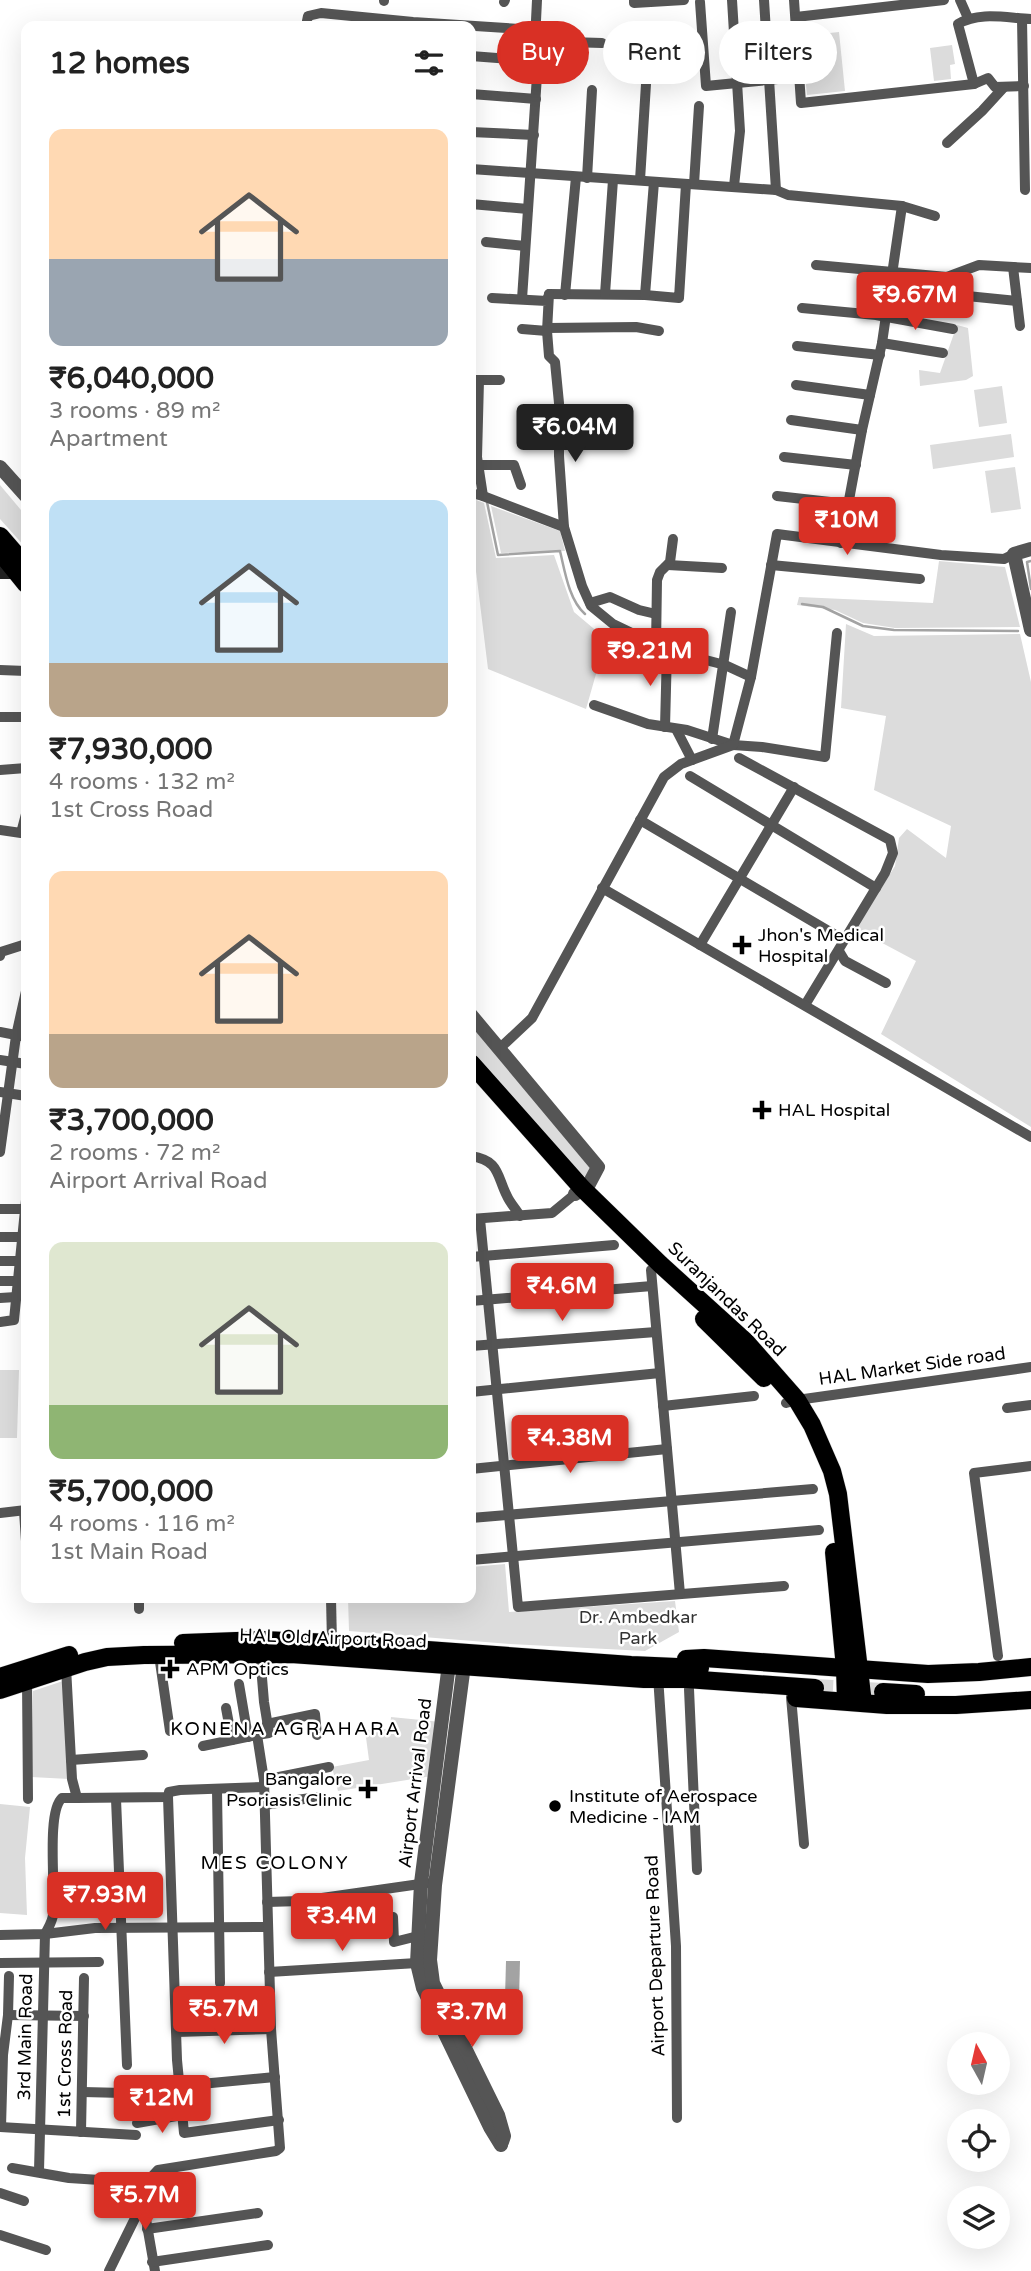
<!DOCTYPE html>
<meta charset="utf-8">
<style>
:root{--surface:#fff;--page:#f6f6f6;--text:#222;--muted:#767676;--accent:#d93025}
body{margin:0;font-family:"Varela Round",sans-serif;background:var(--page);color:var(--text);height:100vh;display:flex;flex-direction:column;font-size:26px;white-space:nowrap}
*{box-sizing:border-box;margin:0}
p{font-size:23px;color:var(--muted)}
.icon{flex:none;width:38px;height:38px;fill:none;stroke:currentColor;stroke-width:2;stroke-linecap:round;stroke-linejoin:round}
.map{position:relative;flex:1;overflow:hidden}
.drawer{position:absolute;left:21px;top:21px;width:455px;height:1582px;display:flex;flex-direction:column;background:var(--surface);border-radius:14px;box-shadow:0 7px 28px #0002}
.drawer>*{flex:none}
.top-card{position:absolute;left:497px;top:21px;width:429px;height:63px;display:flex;gap:14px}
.needle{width:46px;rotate:352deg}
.fabs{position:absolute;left:947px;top:2032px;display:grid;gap:14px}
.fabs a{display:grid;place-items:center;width:63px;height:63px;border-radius:50%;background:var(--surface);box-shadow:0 7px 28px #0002;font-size:35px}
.price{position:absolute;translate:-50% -60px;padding:0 16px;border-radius:7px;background:var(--accent);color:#fff;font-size:23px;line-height:46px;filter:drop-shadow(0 2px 4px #0008)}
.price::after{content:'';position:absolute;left:50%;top:42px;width:21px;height:16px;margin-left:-10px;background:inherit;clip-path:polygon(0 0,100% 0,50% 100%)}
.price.active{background:#222;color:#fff}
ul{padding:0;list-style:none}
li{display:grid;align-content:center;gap:14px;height:371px;padding:0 28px}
li span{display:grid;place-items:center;height:217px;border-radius:14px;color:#555}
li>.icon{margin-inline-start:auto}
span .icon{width:126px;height:126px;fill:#fffc;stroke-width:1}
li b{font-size:30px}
h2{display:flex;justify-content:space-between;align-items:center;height:84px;padding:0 28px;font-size:30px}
.pill{padding:0 24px;border-radius:32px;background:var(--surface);box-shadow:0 7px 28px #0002;font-size:24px;line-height:63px}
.pill.active{background:var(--accent);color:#fff}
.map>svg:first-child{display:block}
.green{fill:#dcdcdc}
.water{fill:#a3a3a3}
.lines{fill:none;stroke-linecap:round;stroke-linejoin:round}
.stream{stroke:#a3a3a3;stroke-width:2.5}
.primary-tunnel{stroke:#d9d9d9;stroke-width:18;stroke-dasharray:18 9;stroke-linecap:butt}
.primary-casing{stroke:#dbdbdb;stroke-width:19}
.minor{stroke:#555;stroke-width:10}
.tertiary{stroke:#555;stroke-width:14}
.secondary{stroke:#222;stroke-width:14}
.primary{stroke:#000;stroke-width:18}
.poi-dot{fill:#000;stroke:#fff;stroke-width:2.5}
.labels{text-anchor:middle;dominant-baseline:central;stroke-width:5;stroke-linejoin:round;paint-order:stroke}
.poi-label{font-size:18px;fill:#000;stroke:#fff;text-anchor:start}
.street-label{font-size:18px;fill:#000;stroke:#fff}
.park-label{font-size:18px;fill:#333;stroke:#fff}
.neighbourhood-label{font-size:19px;letter-spacing:2px;fill:#000;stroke:#fff}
</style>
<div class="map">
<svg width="1031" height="2271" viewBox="0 0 1031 2271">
<rect width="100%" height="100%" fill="#fff"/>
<g class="green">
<path d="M839 32 845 91 807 95 801 36Z"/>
<path d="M952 45 955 64 950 65 951 79 934 81 930 48Z"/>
<path d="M957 325 968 328 973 376 966 380 920 386 919 370 940 373Z"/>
<path d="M1002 386 1007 423 979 427 974 390Z"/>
<path d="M1011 434 1014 457 933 469 930 445Z"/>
<path d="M1015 467 1021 509 991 513 985 471Z"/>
<path d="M0 485 26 516V548L0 519Z"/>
<path d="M471 498 484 503 496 558 554 555 574 612 606 639 586 709 488 669 475 563 471 561Z"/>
<path d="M491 506 560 531 565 551 501 553Z"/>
<path d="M939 561 1005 567 1020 627 895 628 863 623 835 610 797 605 799 597 933 603Z"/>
<path d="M846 624 874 636 1020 634 1031 682V1127L881 1034 916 961 856 929 895 866 899 838 907 829 946 858 951 826 874 790 886 716 841 708Z"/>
<path d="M471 1023 591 1167 590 1176H578L471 1052Z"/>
<path d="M0 1370H19L17 1438H0Z"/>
<path d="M505 1564 509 1612 675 1601 679 1632 645 1651 510 1644 349 1631 348 1598H471V1567Z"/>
<path d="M63 1681 69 1779 31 1777 33 1691Z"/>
<path d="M391 1717 441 1722 432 1776 338 1791 332 1767 369 1760 365 1730 390 1729Z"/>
<path d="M0 1804 30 1807 25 1858 27 1915 0 1913Z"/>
</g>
<path class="water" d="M506 1961H520L519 1999 505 1998Z"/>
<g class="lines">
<g class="stream">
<path d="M487 502 498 555 560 551C565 572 569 600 585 614"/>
<path d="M1031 561 1027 562 1031 589"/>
<path d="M802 604 823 607 863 626 894 630 1018 631"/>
</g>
<path class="primary-tunnel" d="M815 1688 883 1692"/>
<defs>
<g id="primary">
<path d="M0 536 19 558"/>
<path d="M0 552 26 584"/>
<path d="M471 1063 582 1188 660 1264 746 1342 797 1400 812 1425 832 1471 838 1494 863 1703"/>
<path d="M704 1319 764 1378"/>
<path d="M834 1552 845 1668 846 1701"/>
<path d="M183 1643 263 1640 332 1643 631 1665 700 1668"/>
<path d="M686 1659 704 1658 928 1674 979 1672 1031 1667"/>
<path d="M0 1677 69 1655"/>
<path d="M0 1690 85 1662 107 1657 144 1655 291 1654 644 1679H686L815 1688"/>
<path d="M883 1692 916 1694"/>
<path d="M796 1698 887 1705H956L1031 1700"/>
</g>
</defs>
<use href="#primary" class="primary-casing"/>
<g class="minor">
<path d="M634 0V3L684 0"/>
<path d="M732 0 740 131 734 186"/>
<path d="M764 0 776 190"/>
<path d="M794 0 801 103 974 84 958 24C979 11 1007 18 1031 19"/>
<path d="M960 0 968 18"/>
<path d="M384 1V0"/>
<path d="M504 2 505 0"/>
<path d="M700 2 706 86 799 77"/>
<path d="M796 17 944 0"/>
<path d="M1022 19 1025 190"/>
<path d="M306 26 308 16 321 13 413 22 536 30"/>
<path d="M535 41 602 43"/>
<path d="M471 56 538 61"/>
<path d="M974 84 988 78 995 87 1024 86"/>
<path d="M471 94 536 99"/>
<path d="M471 132 534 135"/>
<path d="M947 143 982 111 1004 87"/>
<path d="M471 169 776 190 788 195 902 206 882 343 862 430 841 543"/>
<path d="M587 178 592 90"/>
<path d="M640 180 646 84"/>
<path d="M694 184 699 106"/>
<path d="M471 204 528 209"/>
<path d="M902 206 935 216"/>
<path d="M486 242 525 246"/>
<path d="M816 265 947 277 979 265 1031 268"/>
<path d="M1013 267 1020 326"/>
<path d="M549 294 645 295 679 298 686 184"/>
<path d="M605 294 613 180"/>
<path d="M565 295 576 177"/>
<path d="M645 295 654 182"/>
<path d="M967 296 1017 301"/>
<path d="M492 298 547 301 549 294 547 331 549 356 555 362 559 403V456L564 527"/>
<path d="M522 299 538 61 535 41 537 0"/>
<path d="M802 308 876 315 953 329"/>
<path d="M547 328 636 327 659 331"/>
<path d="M522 329 547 331"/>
<path d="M882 343 943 353"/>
<path d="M797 346 880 355"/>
<path d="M471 380H500"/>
<path d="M479 380 477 457 483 496"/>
<path d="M796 385 870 395"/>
<path d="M791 420 862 430"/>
<path d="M784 457 856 465"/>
<path d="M478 465H514L521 485"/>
<path d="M471 493 483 496 564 527 582 586 591 606 613 624 667 650 725 665 751 677"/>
<path d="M777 496 848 504"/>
<path d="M668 565 722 568"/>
<path d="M771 565 920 579"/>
<path d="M590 603 610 597 639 610 656 614"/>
<path d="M656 646 657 580 660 572 670 562 673 539"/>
<path d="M0 670 26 671"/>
<path d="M594 705 648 724 687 730 733 745 762 747 825 757 837 633"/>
<path d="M0 717H26"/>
<path d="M665 727 667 650"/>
<path d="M676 729 692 760"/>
<path d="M712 739 731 612"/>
<path d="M733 745 751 677 777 534 941 555 1004 559 1014 554"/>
<path d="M739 758 890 840 893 853 885 873 805 1005"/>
<path d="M0 770 26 768"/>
<path d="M690 776 876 888"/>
<path d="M640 820 844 940"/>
<path d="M0 830 21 833 26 814"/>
<path d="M602 888 1031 1137"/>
<path d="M700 945 794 787"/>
<path d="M839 951 845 961 886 983"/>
<path d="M0 956 1 952 26 944"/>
<path d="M0 1032 26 1037"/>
<path d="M499 1049 532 1018 664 777 681 764 733 745"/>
<path d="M0 1060 26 1064"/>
<path d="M471 1079H472"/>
<path d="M0 1092 26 1096"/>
<path d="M0 1152 16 1036 26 991"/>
<path d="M471 1156C500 1161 496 1174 507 1196 510 1203 516 1209 520 1216"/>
<path d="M0 1209H24"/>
<path d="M471 1219 552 1213 575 1194"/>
<path d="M480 1219 518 1607 784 1586"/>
<path d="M0 1237H23"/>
<path d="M471 1257 614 1245"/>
<path d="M0 1261H22"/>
<path d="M660 1264 651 1270 680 1594"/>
<path d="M0 1281H18"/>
<path d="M0 1298 16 1297"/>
<path d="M471 1301 652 1286"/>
<path d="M0 1322 14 1320 26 1200"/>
<path d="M471 1346 656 1332"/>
<path d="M471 1392 660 1373"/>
<path d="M786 1403 797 1400 1031 1367"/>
<path d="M663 1406 754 1396"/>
<path d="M1007 1408 1031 1405"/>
<path d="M471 1469 667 1449"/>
<path d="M24 1511 26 1541"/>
<path d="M0 1513 26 1510"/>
<path d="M471 1518 813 1489"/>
<path d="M471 1560 819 1530"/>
<path d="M139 1598V1609"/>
<path d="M331 1598 332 1643"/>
<path d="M159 1655 170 1731"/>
<path d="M998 1656 974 1473 1031 1466"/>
<path d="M66 1667 72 1779 77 1798 168 1797 169 1792 180 1790 264 1787"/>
<path d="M658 1676 676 1946 677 2118"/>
<path d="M27 1681 28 1799"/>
<path d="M239 1684 248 1737"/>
<path d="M689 1689 697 1870"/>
<path d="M791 1697 804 1844"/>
<path d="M226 1708 232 1740"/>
<path d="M267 1724 315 1714 317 1735"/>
<path d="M203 1746 257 1735"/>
<path d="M71 1760 143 1755"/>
<path d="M264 1780 329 1767"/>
<path d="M217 1790 220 1983"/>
<path d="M168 1797 177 2060 184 2133 279 2120"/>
<path d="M116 1799 127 2065"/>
<path d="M264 1805 317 1797"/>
<path d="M267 1902 301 1901 427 1883"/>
<path d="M365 1918 393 1917 394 1942 418 1936"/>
<path d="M0 1935 45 1934 95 1928 267 1927"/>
<path d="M0 1963 99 1962"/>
<path d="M269 1972 417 1963"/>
<path d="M8 2015 84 2016"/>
<path d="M177 2032 271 2029"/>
<path d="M180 2086 275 2077"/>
<path d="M83 2092 124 2093"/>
<path d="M137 2123 182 2115"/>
<path d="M0 2127 136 2135"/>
<path d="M1 2127 3 2055 8 2015 9 1976"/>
<path d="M81 2132 84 1978"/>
<path d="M12 2168 69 2178 146 2183"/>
<path d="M39 2171 45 1934C48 1928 53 1921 53 1914 56 1890 46 1812 62 1798H77"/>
<path d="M146 2183 158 2170 276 2151 280 2148 271 2029 264 1780 257 1735 269 1733 264 1702 261 1666 263 1654"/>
<path d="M0 2193 24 2201"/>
<path d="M143 2202 155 2271"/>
<path d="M147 2229 258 2213"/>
<path d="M0 2235 46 2250"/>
<path d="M152 2262 268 2245"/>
<path d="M109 2271 143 2202 146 2183"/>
</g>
<g class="tertiary">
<path d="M0 467 26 496"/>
<path d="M1031 549 1014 554 1031 630"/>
<path d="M471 1015 598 1167 589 1184 575 1194"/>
<path d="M449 1664 421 1883 417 1963 423 1988 490 2127 501 2145"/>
<path d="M464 1665 435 1885 430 1960 433 1983 498 2115 504 2136 502 2142"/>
</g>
<path class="secondary" d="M0 572H15L26 566"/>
<use href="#primary" class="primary"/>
</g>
<g class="poi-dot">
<path d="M738.5 934.5h7v7h7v7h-7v7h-7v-7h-7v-7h7z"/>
<path d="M758.5 1099.5h7v7h7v7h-7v7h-7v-7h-7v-7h7z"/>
<path d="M166.5 1658.5h7v7h7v7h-7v7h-7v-7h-7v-7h7z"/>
<path d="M364.5 1778.5h7v7h7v7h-7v7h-7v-7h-7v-7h7z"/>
<circle cx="555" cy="1806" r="7"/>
</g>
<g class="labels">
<g class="poi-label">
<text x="758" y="935">Jhon's Medical<tspan x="758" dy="21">Hospital</tspan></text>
<text x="778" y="1110">HAL Hospital</text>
<text x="186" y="1669">APM Optics</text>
<text x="352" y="1779" text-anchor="end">Bangalore<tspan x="352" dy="21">Psoriasis Clinic</tspan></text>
<text x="569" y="1796">Institute of Aerospace<tspan x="569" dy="21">Medicine - IAM</tspan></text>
</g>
<g class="street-label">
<text transform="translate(727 1299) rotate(44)">Suranjandas Road</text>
<text transform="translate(912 1366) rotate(-8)">HAL Market Side road</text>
<text transform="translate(333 1638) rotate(2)">HAL Old Airport Road</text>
<text transform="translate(415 1783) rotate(-83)">Airport Arrival Road</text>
<text transform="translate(655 1956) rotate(-92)">Airport Departure Road</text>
<text transform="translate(25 2037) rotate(-89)">3rd Main Road</text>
<text transform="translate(65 2054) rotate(-89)">1st Cross Road</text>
</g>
<g class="park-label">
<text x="638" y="1617">Dr. Ambedkar<tspan x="638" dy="21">Park</tspan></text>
</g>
<g class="neighbourhood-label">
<text x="286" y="1729">KONENA AGRAHARA</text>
<text x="275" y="1863">MES COLONY</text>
</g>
</g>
</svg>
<div class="fabs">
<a><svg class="needle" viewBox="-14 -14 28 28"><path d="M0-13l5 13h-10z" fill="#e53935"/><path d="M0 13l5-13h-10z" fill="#767676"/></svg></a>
<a><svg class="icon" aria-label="locate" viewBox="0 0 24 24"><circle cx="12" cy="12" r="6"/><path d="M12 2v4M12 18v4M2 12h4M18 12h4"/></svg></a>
<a><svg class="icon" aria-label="layers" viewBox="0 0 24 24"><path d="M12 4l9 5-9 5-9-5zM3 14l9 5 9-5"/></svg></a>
</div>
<b class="price" style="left:915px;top:332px">₹9.67M</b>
<b class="price active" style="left:575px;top:464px">₹6.04M</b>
<b class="price" style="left:847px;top:557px">₹10M</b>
<b class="price" style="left:650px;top:688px">₹9.21M</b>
<b class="price" style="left:562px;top:1323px">₹4.6M</b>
<b class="price" style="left:570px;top:1475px">₹4.38M</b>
<b class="price" style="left:105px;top:1932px">₹7.93M</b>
<b class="price" style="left:342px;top:1953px">₹3.4M</b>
<b class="price" style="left:224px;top:2046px">₹5.7M</b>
<b class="price" style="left:472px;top:2049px">₹3.7M</b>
<b class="price" style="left:162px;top:2135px">₹12M</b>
<b class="price" style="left:145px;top:2232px">₹5.7M</b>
<div class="top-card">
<a class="pill active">Buy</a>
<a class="pill">Rent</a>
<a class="pill">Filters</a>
</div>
<section class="drawer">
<h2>12 homes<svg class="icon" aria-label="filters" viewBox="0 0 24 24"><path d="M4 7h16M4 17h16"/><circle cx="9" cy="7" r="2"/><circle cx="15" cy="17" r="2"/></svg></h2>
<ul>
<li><span style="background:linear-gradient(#ffd9b3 60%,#9aa5b1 0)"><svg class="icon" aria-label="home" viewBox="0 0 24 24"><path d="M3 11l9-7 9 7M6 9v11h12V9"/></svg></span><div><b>₹6,040,000</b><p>3 rooms · 89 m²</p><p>Apartment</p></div></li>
<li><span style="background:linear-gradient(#bfe0f5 75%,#b9a48a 0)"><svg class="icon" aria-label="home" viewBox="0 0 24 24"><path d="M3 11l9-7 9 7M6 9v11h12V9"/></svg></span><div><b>₹7,930,000</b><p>4 rooms · 132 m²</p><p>1st Cross Road</p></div></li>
<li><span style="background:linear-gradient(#ffd9b3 75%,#b9a48a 0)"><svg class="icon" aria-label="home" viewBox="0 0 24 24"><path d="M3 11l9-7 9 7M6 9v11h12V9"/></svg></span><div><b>₹3,700,000</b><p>2 rooms · 72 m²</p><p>Airport Arrival Road</p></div></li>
<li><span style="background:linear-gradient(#dfe7d0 75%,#8fb573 0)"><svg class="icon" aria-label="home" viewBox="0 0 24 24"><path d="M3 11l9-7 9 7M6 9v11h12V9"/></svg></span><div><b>₹5,700,000</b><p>4 rooms · 116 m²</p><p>1st Main Road</p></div></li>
</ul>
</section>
</div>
